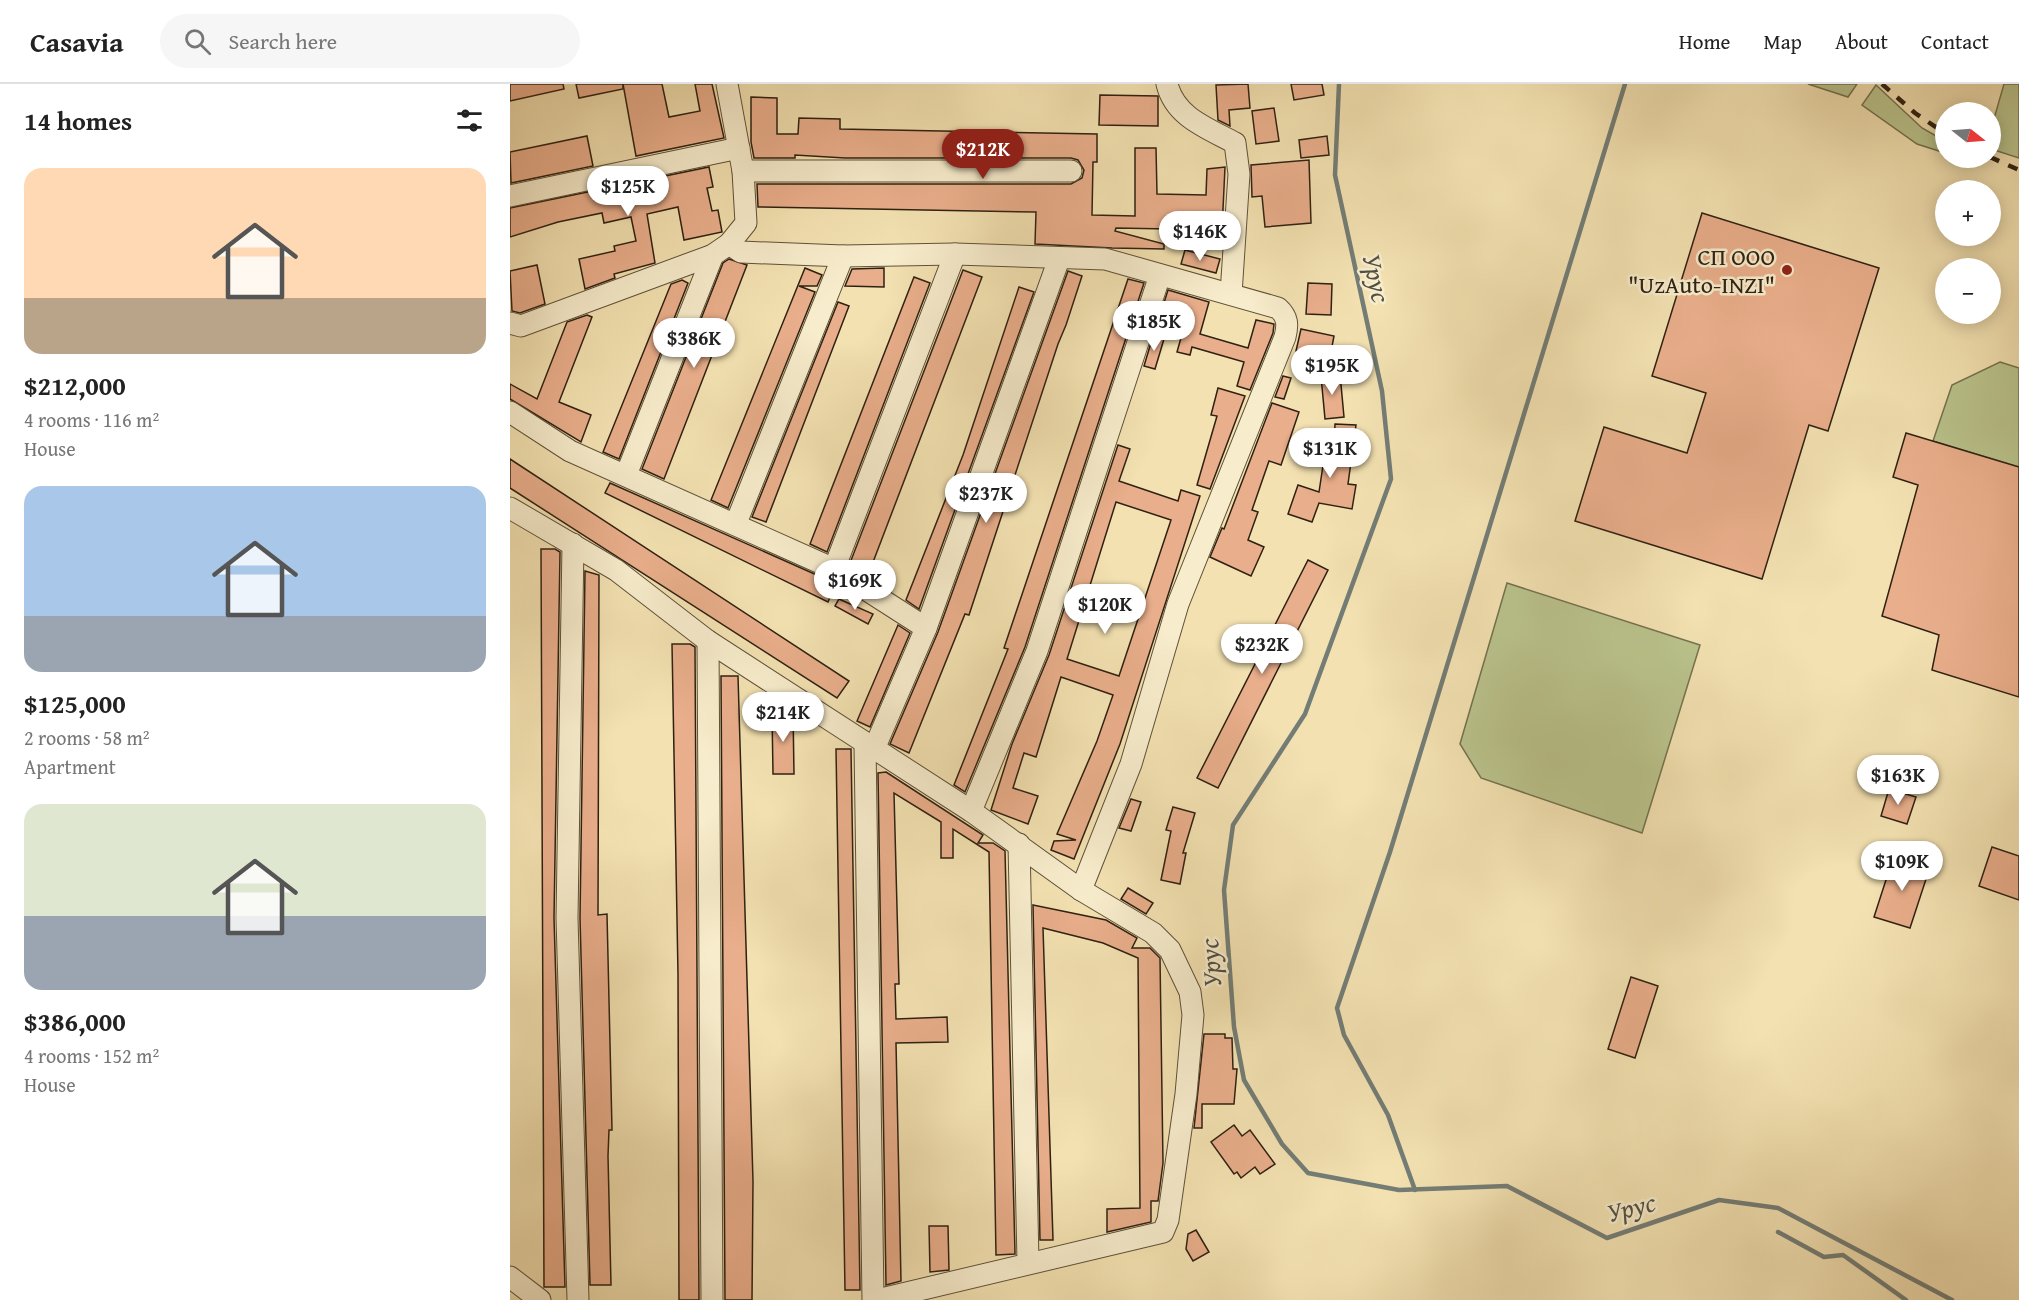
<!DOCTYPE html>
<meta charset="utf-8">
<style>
:root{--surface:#fff;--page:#f6f6f6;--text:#222;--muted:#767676;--line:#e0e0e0;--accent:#8f2418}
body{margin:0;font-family:"Gentium Book Plus",serif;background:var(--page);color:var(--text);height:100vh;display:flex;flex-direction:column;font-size:22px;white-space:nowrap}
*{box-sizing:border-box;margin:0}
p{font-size:20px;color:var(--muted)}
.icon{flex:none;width:33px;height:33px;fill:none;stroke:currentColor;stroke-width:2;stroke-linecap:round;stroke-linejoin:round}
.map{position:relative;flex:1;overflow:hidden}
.sheet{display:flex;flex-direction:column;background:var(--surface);width:510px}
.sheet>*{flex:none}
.needle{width:39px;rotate:107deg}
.controls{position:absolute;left:1425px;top:18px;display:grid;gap:12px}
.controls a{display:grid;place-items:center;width:66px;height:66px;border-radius:50%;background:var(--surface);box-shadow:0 3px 15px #0003;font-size:30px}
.price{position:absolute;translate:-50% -51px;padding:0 14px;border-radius:21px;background:#fff;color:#222;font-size:20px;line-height:39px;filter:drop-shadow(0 2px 3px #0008)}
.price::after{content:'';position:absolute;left:50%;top:36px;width:18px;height:14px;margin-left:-9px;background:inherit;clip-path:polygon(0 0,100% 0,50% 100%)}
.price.active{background:var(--accent);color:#fff}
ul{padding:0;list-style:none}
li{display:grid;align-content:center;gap:12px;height:318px;padding:0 24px}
li span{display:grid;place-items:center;height:186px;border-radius:18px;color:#555}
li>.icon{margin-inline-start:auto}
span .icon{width:108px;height:108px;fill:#fffc;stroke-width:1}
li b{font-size:26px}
h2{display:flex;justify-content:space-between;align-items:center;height:72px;padding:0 24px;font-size:26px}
header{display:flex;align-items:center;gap:36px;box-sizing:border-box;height:84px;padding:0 30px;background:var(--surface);border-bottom:2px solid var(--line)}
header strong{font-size:28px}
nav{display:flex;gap:33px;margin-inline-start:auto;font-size:21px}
.search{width:420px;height:54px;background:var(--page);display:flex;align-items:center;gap:15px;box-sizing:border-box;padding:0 21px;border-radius:33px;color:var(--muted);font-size:22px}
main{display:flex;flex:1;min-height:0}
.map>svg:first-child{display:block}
.green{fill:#bac38c;stroke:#74724f;stroke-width:1.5}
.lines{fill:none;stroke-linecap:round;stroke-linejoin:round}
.stream{stroke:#737d76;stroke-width:4.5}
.building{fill:#e9ae8b;stroke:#2e2112;stroke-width:1.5;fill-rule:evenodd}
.minor-casing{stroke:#5f513a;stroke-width:23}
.minor{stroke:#f7eccc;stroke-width:21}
.rail{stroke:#2e2112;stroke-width:4.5;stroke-dasharray:10 10;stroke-linecap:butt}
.poi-dot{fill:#8f2418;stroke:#f7eccc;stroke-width:2}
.labels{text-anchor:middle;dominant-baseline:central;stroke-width:5;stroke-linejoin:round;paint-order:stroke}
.poi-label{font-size:24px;fill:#2e2112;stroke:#f7eccc;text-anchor:end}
.water-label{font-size:26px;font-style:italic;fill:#504f44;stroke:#f7eccc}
</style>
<header>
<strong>Casavia</strong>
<div class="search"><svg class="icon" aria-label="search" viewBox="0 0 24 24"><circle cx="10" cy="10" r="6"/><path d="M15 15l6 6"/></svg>Search here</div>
<nav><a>Home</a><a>Map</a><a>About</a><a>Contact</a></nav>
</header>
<main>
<section class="sheet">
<h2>14 homes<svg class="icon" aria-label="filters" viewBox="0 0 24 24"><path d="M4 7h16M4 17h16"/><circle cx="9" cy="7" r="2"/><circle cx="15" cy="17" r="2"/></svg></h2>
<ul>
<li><span style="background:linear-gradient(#ffd9b3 70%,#b9a48a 0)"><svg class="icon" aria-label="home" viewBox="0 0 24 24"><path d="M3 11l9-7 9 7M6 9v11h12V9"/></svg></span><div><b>$212,000</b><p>4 rooms · 116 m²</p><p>House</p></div></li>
<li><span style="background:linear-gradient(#a9c7e8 70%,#9aa5b1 0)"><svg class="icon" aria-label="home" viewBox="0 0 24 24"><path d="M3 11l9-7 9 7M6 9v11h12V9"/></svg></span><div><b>$125,000</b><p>2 rooms · 58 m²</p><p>Apartment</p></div></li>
<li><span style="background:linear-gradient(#dfe7d0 60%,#9aa5b1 0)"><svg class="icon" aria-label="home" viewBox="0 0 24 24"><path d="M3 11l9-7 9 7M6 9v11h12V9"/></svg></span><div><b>$386,000</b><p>4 rooms · 152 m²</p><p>House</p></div></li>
</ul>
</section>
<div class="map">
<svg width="1509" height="1216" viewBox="0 0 1509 1216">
<rect width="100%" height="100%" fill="#f3e1b1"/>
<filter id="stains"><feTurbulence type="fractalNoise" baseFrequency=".00333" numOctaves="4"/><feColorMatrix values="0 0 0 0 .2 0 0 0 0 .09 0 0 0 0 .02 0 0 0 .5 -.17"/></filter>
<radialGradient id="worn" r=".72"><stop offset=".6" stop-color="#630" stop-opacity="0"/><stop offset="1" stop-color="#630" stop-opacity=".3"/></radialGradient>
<g class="green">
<path d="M1298 0H1347L1338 13Z"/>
<path d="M1494 0H1509V74L1481 65V45Z"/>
<path d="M1366 1 1412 44 1435 57V69L1407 60 1352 21Z"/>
<path d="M1490 278 1509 284V383L1423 357 1442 301Z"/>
<path d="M997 499 1190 561 1132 749 971 694 950 660Z"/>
</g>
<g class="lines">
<g class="stream">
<path d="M829 0 825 91 872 307 881 395 795 630 723 741 714 806 724 943 734 996 772 1060 798 1089 889 1106 997 1102 1097 1154 1209 1116 1268 1124 1442 1216"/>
<path d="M905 1106 878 1031 834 951 827 924 880 768 1115 0"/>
<path d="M1268 1148 1314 1173 1333 1171 1396 1216"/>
</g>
</g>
<g class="building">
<path d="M0 0H53L54 5 0 17Z"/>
<path d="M66 0H113V5L69 14Z"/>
<path d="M113 0H152L159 33 190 27 185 0H202L214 54 126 72Z"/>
<path d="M738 0 740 24 719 26 720 42 708 36 706 1Z"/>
<path d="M781 0H812L814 11 784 16Z"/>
<path d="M590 11 648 12V42L589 41Z"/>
<path d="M241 13 267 14V50H288L289 34 330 35V45L587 50V78H583L582 131 625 132V64H646L647 110 696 111 697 85 715 83 712 146 606 144 605 147 654 160V165L602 164 525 160 526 128 248 123 247 100H561L572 94 574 86 568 76 561 74H335L285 71V74H244L241 58Z"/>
<path d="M764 24 769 57 746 60 742 27Z"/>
<path d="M77 52 83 82 1 99 0 68Z"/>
<path d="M817 52 819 71 791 74 789 56Z"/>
<path d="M799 76 801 139 755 143 752 112 742 113 741 81Z"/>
<path d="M199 83 203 103 197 104 202 127 208 126 212 148 174 156 168 123 137 130 145 179 104 190 105 194 75 205 69 175 105 167 104 162 126 157 121 133 94 139 92 129 48 138 0 153V124Z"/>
<path d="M1192 129 1369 184 1318 347 1299 341 1252 495 1065 437 1094 343 1177 369 1196 309 1142 292Z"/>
<path d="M675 166 710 175 706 189 671 180Z"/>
<path d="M219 175 237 181 154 395 132 385 213 179Z"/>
<path d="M27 181 35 220 10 229 2 227 0 187Z"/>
<path d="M295 184 312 191 307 202H289L305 208 218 424 201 416Z"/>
<path d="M374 184V203L335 202 342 185Z"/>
<path d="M453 186 472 193 360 486 340 479Z"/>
<path d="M558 187 572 192 556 241 548 260 459 531 455 530 399 669 380 660 428 548Z"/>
<path d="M404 193 420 199 317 468 300 460Z"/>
<path d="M618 195 634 199 515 563 455 708 444 701 498 565 494 564Z"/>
<path d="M172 196 178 199 109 375 93 368 161 200Z"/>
<path d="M798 199 822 200 821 231 796 230Z"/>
<path d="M509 203 524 208 409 525 396 516 453 371Z"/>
<path d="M658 206 699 218 690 250 738 264 746 236 764 240 763 249 740 306 727 302 734 278 682 263 680 271 667 268 678 229 653 222Z"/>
<path d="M328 218 339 222 256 438 242 433Z"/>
<path d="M77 231 82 233 49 318 81 331 71 358 0 315V300L27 315 57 238Z"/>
<path d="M791 245 824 252 820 273 786 267Z"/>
<path d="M643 252 654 255 645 285 634 282Z"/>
<path d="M830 290 834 333 815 335 811 292Z"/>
<path d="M773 292 781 294 774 315 765 313Z"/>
<path d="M708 304 735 312 700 405 687 401 707 332 701 331Z"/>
<path d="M762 319 789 328 771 381 759 377 742 426 748 428 738 456 754 463 741 492 700 473 712 444 714 445Z"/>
<path d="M825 340 846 341 838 400 846 401 842 425 809 419 802 438 778 430 788 401 809 408 814 375 823 377Z"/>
<path d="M1396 349 1509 383V613L1422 586 1429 551 1372 532 1408 401 1383 393Z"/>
<path d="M608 361 620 365 609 397 668 417 671 406 690 412 610 660 564 775 541 766 544 757 566 756 547 750 587 657 603 611 551 593 526 673 514 669 503 704 528 712 518 740 481 726 502 660 539 571ZM606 418 661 436 609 592 557 575Z"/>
<path d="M0 375 339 597 327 614 0 404Z"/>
<path d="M100 399 318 496 325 501 318 518 95 409Z"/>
<path d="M31 465H45L50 468 44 834 55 1203H34Z"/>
<path d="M798 476 818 486 708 704 687 694Z"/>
<path d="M75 487 89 491 88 831 97 830 102 1046H99L98 1072 101 1201H80L70 834Z"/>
<path d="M329 515 363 530 358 540 325 522Z"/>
<path d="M388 541 400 549 360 643 347 637Z"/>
<path d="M162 560H180L185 563 189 1216H169L168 890Z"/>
<path d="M211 592H228L243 1097 242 1216H215Z"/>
<path d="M283 627 284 690H263L262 628Z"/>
<path d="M326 665H341L350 1206H335Z"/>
<path d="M376 688 473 751 468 759H483L495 767 505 1170 486 1171 479 768 443 745V774H431V738L384 709 389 900H385L386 935 437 933 438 958 386 959 391 1197 376 1201 368 689Z"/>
<path d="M1379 705 1406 713 1397 740 1371 732Z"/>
<path d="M621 715 631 718 621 747 609 744Z"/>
<path d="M663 723 685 729 673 769H676L670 800 651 796 661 747 656 746Z"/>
<path d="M1482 763 1509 772V816L1469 802Z"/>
<path d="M1384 771 1420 783 1400 844 1364 833Z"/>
<path d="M618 804 643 819 636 830 611 815Z"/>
<path d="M523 821 596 836 627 854 622 864H640L650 874 653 1079 648 1117H641V1138L597 1148V1125L630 1124 628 874 593 859 533 844 543 1156H530Z"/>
<path d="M1121 893 1148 902 1125 974 1098 965Z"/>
<path d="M694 950H715V954H722L723 985H727L724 1020H692V1044H684Z"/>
<path d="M724 1041 732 1052 740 1046 765 1080 750 1090 745 1083 731 1094 727 1088 724 1090 701 1058Z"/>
<path d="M419 1142H438L439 1186 420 1188Z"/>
<path d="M686 1146 699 1168 683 1177 676 1165 678 1150Z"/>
</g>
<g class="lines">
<defs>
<g id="minor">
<path d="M217 0 233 87 236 139 219 160"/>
<path d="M657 0C665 33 697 44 725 59L729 90 721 210"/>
<path d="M233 87H561"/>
<path d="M0 112 229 64"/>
<path d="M0 239 11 242 203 171 219 160 231 168 333 172 445 170 595 175 768 224C778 233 778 241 775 253L668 520 621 680 571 806"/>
<path d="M0 328 60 367 324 485 416 544"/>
<path d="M116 391 203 171"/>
<path d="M0 424 106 486 198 557 461 727 571 806 643 849 660 866 680 908 683 931 676 1010 658 1136 653 1148 367 1216"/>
<path d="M226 439 333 172"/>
<path d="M63 460 57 834 68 1216"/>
<path d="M324 485 445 170"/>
<path d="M198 557 202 1216"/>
<path d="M355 659 363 1216"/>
<path d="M364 665 416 544 549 175"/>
<path d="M461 727 527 567 650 191"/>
<path d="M509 760 518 1178"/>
<path d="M0 1193 30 1216"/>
</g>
</defs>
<use href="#minor" class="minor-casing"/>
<use href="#minor" class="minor"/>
<g class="rail">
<path d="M1372 0 1405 29 1436 50"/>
<path d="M1480 73 1509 86"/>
</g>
</g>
<circle class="poi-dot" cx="1277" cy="186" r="6"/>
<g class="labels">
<g class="poi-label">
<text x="1265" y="172">СП ООО<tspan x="1265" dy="28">"UzAuto-INZI"</tspan></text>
</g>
<g class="water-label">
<text transform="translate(867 194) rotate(78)">Урус</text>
<text transform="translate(700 879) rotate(-94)">Урус</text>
<text transform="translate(1121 1123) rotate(-14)">Урус</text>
</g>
</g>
<rect width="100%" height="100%" filter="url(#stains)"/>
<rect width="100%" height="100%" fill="url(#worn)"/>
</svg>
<div class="controls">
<a><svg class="needle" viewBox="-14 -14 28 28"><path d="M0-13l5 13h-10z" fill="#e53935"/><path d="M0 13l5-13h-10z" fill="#767676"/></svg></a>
<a>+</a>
<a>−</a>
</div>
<b class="price active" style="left:473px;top:96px">$212K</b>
<b class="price" style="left:118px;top:133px">$125K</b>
<b class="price" style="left:690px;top:178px">$146K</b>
<b class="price" style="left:644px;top:268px">$185K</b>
<b class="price" style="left:184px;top:285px">$386K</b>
<b class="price" style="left:822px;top:312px">$195K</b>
<b class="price" style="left:820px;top:395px">$131K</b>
<b class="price" style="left:476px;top:440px">$237K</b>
<b class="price" style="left:345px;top:527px">$169K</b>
<b class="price" style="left:595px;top:551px">$120K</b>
<b class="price" style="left:752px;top:591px">$232K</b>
<b class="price" style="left:273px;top:659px">$214K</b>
<b class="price" style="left:1388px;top:722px">$163K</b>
<b class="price" style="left:1392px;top:808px">$109K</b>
</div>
</main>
